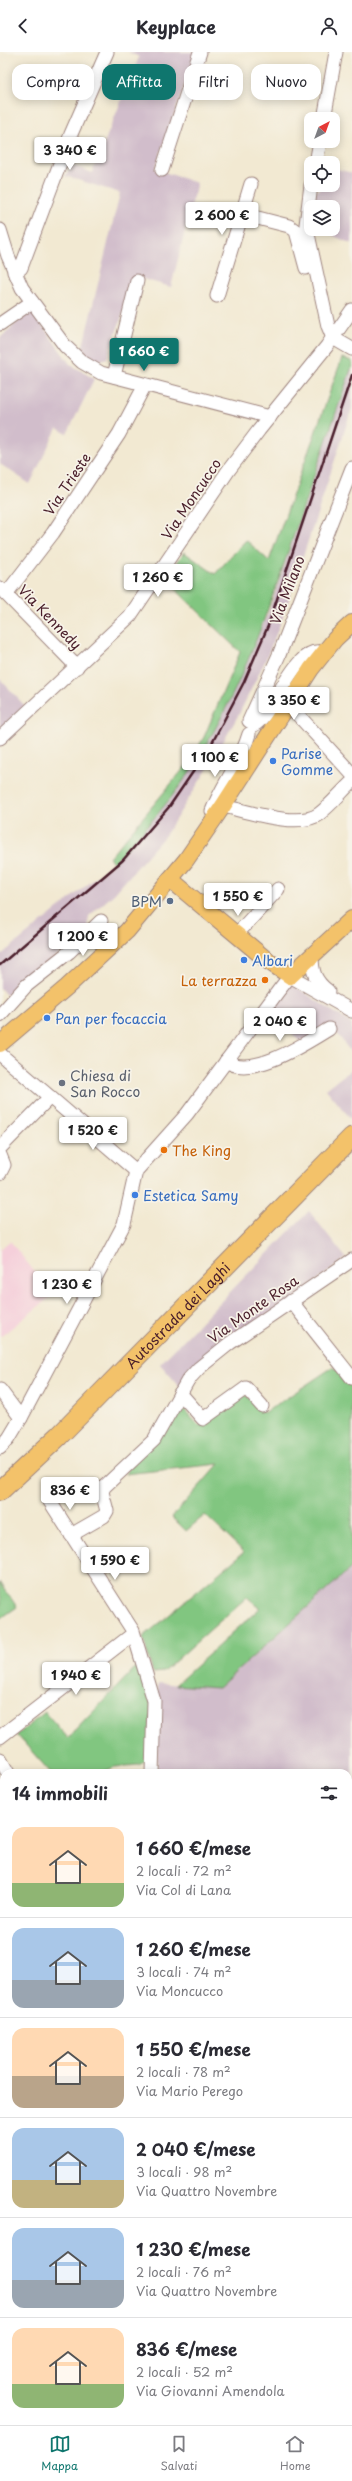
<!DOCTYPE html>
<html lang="it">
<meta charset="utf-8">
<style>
:root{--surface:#fff;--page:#f7f7f7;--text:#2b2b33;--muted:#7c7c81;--line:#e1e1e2;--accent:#0f766e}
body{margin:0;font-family:"Playpen Sans",sans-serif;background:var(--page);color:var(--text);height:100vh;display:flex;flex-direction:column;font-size:15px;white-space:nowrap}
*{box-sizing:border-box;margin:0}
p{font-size:13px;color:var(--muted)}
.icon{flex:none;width:22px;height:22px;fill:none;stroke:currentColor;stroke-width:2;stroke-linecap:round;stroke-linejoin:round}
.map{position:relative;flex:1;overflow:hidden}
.panel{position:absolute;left:0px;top:1717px;width:352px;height:656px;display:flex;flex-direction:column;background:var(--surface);border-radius:12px 12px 0 0;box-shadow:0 2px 10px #0003}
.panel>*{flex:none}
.guide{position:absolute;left:12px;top:12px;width:328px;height:36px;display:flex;gap:8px}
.needle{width:26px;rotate:41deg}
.controls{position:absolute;left:304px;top:60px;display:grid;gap:8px}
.controls a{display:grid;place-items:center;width:36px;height:36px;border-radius:8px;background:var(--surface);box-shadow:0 2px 10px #0003;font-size:20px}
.price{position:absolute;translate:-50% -34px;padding:0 9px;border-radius:4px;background:#fff;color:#222;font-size:13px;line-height:26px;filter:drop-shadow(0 1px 2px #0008)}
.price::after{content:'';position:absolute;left:50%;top:24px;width:12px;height:9px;margin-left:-6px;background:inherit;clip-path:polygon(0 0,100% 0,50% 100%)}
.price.selected{background:var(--accent);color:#fff}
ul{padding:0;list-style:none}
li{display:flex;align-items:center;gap:12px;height:100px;padding:0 12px}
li+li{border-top:1px solid var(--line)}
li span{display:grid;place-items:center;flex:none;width:112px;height:80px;border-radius:12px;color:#555}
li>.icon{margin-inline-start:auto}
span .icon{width:48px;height:48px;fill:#fffc;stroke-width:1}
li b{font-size:17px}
h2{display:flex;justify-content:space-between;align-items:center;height:48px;padding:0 12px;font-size:17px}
.pill{padding:0 14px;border-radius:12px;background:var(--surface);box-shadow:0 2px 10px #0003;font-size:14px;line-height:36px}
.pill.selected{background:var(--accent);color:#fff}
header{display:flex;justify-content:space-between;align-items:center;height:52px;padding:0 12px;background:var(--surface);font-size:18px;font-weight:700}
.tab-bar{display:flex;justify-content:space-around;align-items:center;height:56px;border-top:1px solid var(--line);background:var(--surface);font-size:11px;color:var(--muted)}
.tab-bar a{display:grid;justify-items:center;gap:2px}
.tab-bar .selected{color:var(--accent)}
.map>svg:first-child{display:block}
.built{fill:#f5cfda}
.industrial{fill:#d1bdcb}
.green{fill:#81c680;stroke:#667256}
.forest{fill:#68ab6e;stroke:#59654c}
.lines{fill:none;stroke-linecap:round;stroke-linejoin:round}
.river{stroke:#6cacdf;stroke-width:16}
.minor-casing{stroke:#9e847e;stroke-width:15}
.major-casing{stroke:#9e847e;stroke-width:18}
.highway-casing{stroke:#9e847e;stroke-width:21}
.minor{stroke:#fff;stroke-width:13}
.major{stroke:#f3c26a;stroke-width:16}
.highway{stroke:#f3c26a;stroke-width:19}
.rail{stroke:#4a1f2b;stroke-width:2.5}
.shop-dot{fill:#3f7fe0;stroke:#f7f3e8;stroke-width:1.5}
.service-dot{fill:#5c6f8a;stroke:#f7f3e8;stroke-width:1.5}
.food-dot{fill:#e8710a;stroke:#f7f3e8;stroke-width:1.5}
.worship-dot{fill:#6b7280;stroke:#f7f3e8;stroke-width:1.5}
.labels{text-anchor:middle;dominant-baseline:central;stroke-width:3.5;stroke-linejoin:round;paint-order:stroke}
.street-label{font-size:14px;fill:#4a1f2b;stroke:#f7f3e8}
.shop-label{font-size:14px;fill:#366cbe;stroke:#f7f3e8;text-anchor:start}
.service-label{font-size:14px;fill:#4e5e75;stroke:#f7f3e8;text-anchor:end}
.food-label{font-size:14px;fill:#c56008;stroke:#f7f3e8;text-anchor:end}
.worship-label{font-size:14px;fill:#5b616d;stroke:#f7f3e8;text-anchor:start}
</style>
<header><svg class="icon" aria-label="back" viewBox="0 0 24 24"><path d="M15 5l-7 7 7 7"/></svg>Keyplace<svg class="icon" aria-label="person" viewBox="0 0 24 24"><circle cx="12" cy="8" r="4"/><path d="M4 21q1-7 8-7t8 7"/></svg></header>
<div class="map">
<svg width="352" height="2373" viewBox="0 0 352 2373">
<rect width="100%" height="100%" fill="#f7f3e8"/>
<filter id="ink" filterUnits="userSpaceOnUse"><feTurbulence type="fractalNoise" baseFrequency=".025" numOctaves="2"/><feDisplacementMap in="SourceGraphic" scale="8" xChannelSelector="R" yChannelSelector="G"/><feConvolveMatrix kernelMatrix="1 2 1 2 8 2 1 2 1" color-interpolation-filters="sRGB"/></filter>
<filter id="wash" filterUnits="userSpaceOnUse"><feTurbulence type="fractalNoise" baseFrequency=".012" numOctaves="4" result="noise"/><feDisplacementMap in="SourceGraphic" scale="16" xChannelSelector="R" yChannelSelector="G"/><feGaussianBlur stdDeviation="0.9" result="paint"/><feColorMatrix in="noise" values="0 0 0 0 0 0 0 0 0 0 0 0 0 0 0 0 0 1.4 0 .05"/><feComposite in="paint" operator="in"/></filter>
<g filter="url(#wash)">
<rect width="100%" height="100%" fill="#f2e9d2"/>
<path class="built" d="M10 1189 53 1243 0 1285V1197Z"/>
<g class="industrial">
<path d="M128 0H196L155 117 197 131 171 235 136 225 107 306 95 310 82 298 120 141 65 124 72 113 92 121 139 5Z"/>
<path d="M333 116 352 121V192L323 179 317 180 316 177H333V155H314L316 140 320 137 321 133H333Z"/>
<path d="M31 258 70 312 94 327 67 382 57 376 30 432 0 412V286Z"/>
<path d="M352 314V356L283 565 265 609 239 662 210 713 166 782 114 842 89 864 88 872 92 876 6 943 0 936V904L114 811 176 740 199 706 227 655 269 559Z"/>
<path d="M0 627 25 654 0 677Z"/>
<path d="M290 931 352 972V1002L334 977 299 989 270 956Z"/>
<path d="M352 1017V1068L326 1037Z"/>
<path d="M309 1159 346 1206 180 1335 160 1312Z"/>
<path d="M352 1515V1790L348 1794V1721H157L158 1631 218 1636Z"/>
<path d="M0 1965 4 1967V2030L0 2032Z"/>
<path d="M0 2085 4 2091V2240L0 2242Z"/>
<path d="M102 2369H223L219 2373H98Z"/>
</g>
<g class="green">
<path d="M342 306 352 309V314C334 368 314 422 296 477 269 556 243 633 199 705 176 744 144 778 114 811L109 806 190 709 204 685 240 600 166 528 184 500 215 522 246 488 269 509Z"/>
<path d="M333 1315 352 1330V1515L218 1636 175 1633 260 1556 247 1545 163 1620 153 1621 143 1585 244 1500 205 1463 186 1479 172 1465 219 1412 125 1422 180 1353 199 1374 246 1343 264 1361Z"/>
<path d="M0 1530 17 1555 0 1567Z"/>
<path d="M139 1612 151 1650 149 1707 139 1713 115 1715 100 1721H51L17 1683 45 1660 68 1686Z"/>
<path d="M4 2044V2091L0 2085V2046Z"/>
</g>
<g class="forest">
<path d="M352 1790V1839L348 1835V1794Z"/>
<path d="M352 1857V2024L348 2028V1867Z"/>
<path d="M352 2040V2117L348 2122V2044Z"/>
<path d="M4 2311V2369H102L98 2373H0V2313Z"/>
</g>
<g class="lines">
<g class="river">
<path d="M348 1902 352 1900"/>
<path d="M0 1955 4 1956"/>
</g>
</g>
</g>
<g filter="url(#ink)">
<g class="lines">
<defs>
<g id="minor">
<path d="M324 67 336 0"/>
<path d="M316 111 320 89"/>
<path d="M162 118 200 0"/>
<path d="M311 133 306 173 328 274 333 286 352 297"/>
<path d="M242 162 289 174 296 179 306 216"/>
<path d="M0 178 8 204 22 236 65 294 82 310 101 321 270 365"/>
<path d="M14 220 21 216 71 82 107 0"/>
<path d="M217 244 251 132"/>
<path d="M0 272 32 250"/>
<path d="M114 324 137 229"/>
<path d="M0 536 77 615"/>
<path d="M6 542 53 481 119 382 145 333"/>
<path d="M288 652 352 722"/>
<path d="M249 669 279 603 352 416"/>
<path d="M254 673C273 664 296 590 323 601"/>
<path d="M0 686 130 564 228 419 259 378 327 294 352 258"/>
<path d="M223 754C246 759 299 777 319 762 331 753 341 740 352 730"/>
<path d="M215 765 212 759C222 733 241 710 249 682"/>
<path d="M237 882 278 837"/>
<path d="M312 904C312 920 315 929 328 939"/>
<path d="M0 963 26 934 69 900 101 869"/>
<path d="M0 1002 136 1119"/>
<path d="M226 1009C252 1027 306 991 329 977"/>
<path d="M0 1096 50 1045"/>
<path d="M0 1103 4 1113 0 1121"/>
<path d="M291 1249 352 1326"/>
<path d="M0 1338 21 1366"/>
<path d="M180 1341 203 1367 246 1336 262 1354"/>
<path d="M0 1396 9 1386 21 1366 124 1172 136 1119 187 1062 279 938 290 924 352 959"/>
<path d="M49 1448 133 1579 154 1649 152 1721"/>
<path d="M71 1483 104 1464 107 1459 102 1440 104 1435 154 1388 188 1328 199 1316 230 1291 352 1208"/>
<path d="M0 1685 133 1582"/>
<path d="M0 1707 8 1721"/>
<path d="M0 1910 4 1912"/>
<path d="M348 2038 352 2034"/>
<path d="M0 2040 4 2038"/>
<path d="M348 2180 352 2176"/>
<path d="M348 2238 352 2243"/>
<path d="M348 2259 352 2254"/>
<path d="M348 2271 352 2274"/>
<path d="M0 2307 4 2304"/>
<path d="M290 2369 295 2373"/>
<path d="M226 2373 230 2369"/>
</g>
<g id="major">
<path d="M170 827 268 909 290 924 352 867"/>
<path d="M0 992 67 935 127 879 186 808 223 754 311 617 335 587 352 571"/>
</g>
<g id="highway">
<path id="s1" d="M0 1439 59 1384 352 1085"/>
</g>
</defs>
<use href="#minor" class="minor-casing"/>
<use href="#major" class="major-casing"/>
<use href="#highway" class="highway-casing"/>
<use href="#minor" class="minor"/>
<use href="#major" class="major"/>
<use href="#highway" class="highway"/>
<path class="rail" d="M0 913 123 808 169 755 210 695 244 630 268 574 352 323"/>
</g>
</g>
<g class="shop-dot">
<circle cx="273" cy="709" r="4"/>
<circle cx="244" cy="908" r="4"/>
<circle cx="47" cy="966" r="4"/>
<circle cx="135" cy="1143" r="4"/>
</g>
<circle class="service-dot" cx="170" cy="849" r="4"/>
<g class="food-dot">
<circle cx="265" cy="928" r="4"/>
<circle cx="164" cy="1098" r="4"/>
</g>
<circle class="worship-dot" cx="62" cy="1031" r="4"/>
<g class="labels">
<g class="street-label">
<text transform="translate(67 432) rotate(-56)">Via Trieste</text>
<text transform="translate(191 447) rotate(-56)">Via Moncucco</text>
<text transform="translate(287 538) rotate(-69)">Via Milano</text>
<text transform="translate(50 565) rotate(46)">Via Kennedy</text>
<text transform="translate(253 1257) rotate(-35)">Via Monte Rosa</text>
<text stroke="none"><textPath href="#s1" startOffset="250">Autostrada dei Laghi</textPath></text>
</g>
<g class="shop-label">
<text x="281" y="701">Parise<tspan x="281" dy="16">Gomme</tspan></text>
<text x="252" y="908">Albari</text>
<text x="55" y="966">Pan per focaccia</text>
<text x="143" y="1143">Estetica Samy</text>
</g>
<g class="service-label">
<text x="162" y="849">BPM</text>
</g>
<g class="food-label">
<text x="257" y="928">La terrazza</text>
<text x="172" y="1098" text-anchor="start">The King</text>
</g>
<g class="worship-label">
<text x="70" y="1023">Chiesa di<tspan x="70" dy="16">San Rocco</tspan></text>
</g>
</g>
</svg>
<div class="controls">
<a><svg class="needle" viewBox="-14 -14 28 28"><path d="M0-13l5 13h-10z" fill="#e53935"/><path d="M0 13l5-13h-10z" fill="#7c7c81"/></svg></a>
<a><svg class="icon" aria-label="locate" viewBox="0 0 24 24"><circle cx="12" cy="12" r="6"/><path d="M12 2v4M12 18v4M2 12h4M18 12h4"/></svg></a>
<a><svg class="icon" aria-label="layers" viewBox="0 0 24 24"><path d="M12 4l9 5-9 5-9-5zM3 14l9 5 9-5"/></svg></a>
</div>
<b class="price" style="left:70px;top:119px">3 340 €</b>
<b class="price" style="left:222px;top:184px">2 600 €</b>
<b class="price selected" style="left:144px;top:320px">1 660 €</b>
<b class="price" style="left:158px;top:546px">1 260 €</b>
<b class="price" style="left:294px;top:669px">3 350 €</b>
<b class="price" style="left:215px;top:726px">1 100 €</b>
<b class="price" style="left:238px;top:865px">1 550 €</b>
<b class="price" style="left:83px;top:905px">1 200 €</b>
<b class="price" style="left:280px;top:990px">2 040 €</b>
<b class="price" style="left:93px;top:1099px">1 520 €</b>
<b class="price" style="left:67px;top:1253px">1 230 €</b>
<b class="price" style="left:70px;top:1459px">836 €</b>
<b class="price" style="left:115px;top:1529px">1 590 €</b>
<b class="price" style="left:76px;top:1644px">1 940 €</b>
<div class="guide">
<a class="pill">Compra</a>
<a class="pill selected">Affitta</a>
<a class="pill">Filtri</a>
<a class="pill">Nuovo</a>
</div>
<section class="panel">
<h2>14 immobili<svg class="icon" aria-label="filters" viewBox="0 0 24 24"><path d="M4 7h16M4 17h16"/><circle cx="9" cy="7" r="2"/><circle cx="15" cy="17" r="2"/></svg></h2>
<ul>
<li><span style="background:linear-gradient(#ffd9b3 70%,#8fb573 0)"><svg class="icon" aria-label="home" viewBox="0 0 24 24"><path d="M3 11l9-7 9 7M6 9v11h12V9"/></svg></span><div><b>1 660 €/mese</b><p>2 locali · 72 m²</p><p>Via Col di Lana</p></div></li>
<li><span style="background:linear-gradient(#a9c7e8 65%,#9aa5b1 0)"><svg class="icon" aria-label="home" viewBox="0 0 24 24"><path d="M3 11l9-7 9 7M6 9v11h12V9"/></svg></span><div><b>1 260 €/mese</b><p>3 locali · 74 m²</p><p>Via Moncucco</p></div></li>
<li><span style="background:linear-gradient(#ffd9b3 60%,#b9a48a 0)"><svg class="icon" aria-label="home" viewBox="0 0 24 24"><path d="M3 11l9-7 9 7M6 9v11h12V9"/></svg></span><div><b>1 550 €/mese</b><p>2 locali · 78 m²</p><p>Via Mario Perego</p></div></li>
<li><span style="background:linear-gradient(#a9c7e8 65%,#c2b280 0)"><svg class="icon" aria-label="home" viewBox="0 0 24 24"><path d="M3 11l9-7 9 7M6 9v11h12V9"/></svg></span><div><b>2 040 €/mese</b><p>3 locali · 98 m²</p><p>Via Quattro Novembre</p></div></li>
<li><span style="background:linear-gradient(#a9c7e8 65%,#9aa5b1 0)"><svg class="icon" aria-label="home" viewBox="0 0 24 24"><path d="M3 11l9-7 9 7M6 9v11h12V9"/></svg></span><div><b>1 230 €/mese</b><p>2 locali · 76 m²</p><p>Via Quattro Novembre</p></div></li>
<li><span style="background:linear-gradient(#ffd9b3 70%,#8fb573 0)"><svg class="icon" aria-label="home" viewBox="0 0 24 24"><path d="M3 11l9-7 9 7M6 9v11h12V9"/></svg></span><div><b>836 €/mese</b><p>2 locali · 52 m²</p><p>Via Giovanni Amendola</p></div></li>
</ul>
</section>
</div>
<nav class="tab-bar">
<a class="selected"><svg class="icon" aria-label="map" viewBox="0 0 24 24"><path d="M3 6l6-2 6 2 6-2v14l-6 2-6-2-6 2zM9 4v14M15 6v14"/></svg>Mappa</a>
<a><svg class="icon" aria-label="saved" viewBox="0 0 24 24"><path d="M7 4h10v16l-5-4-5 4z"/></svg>Salvati</a>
<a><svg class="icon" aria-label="home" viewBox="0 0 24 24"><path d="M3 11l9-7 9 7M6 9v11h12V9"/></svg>Home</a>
</nav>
